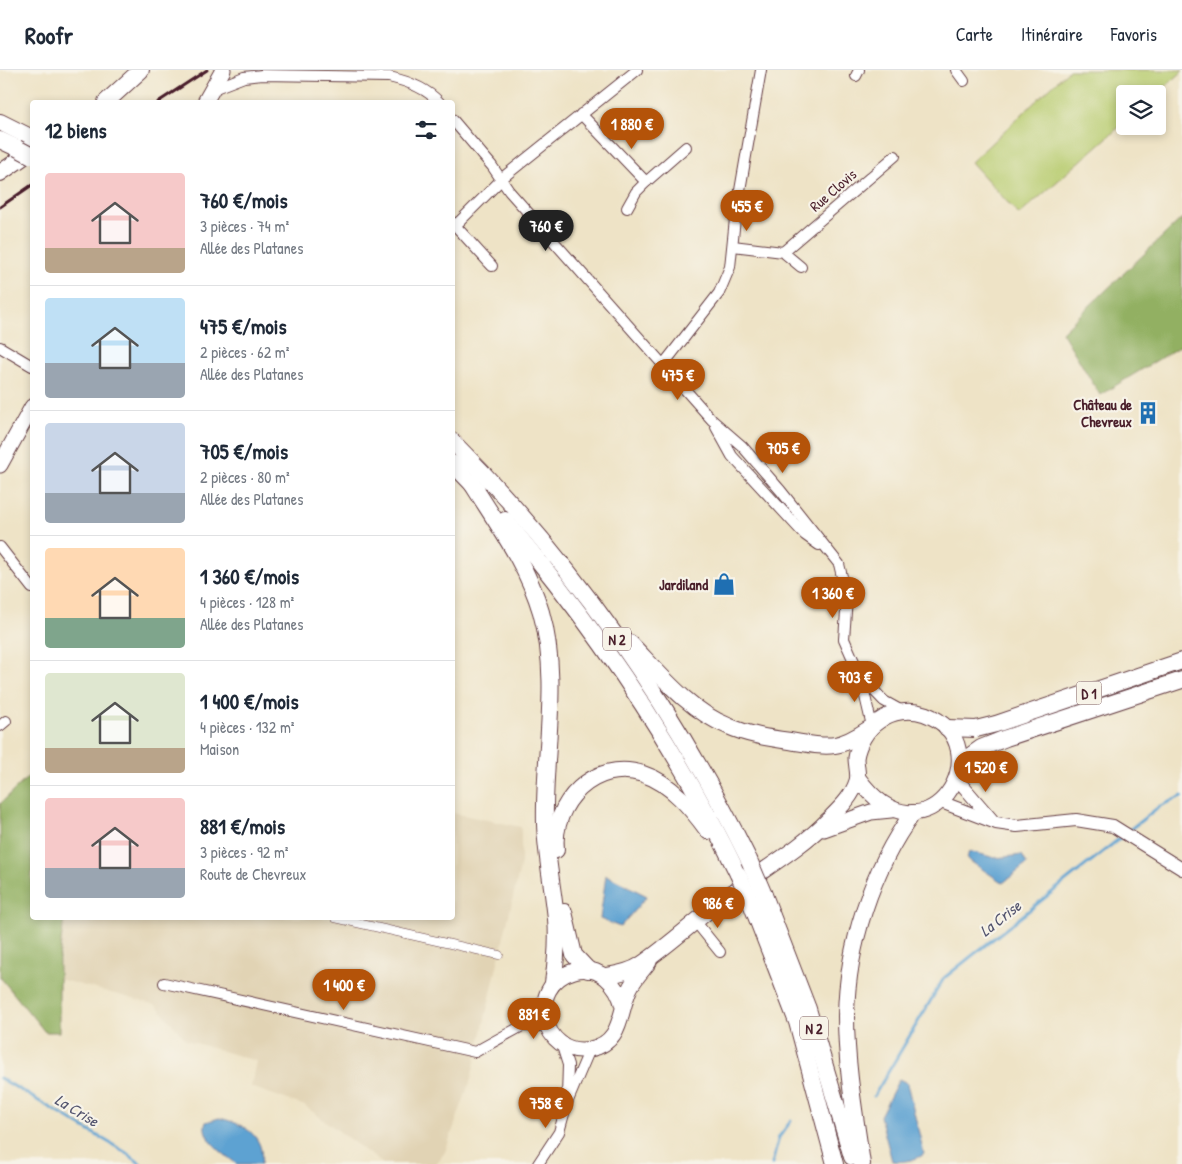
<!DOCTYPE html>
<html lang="fr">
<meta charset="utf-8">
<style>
:root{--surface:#fff;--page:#f2f2f3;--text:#1f2937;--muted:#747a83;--line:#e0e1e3;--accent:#b45309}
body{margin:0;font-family:"Patrick Hand",sans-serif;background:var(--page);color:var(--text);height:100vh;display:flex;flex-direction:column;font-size:19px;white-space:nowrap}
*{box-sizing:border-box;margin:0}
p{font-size:16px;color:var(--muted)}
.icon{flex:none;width:28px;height:28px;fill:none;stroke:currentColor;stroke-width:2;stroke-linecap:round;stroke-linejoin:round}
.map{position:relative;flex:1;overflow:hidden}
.details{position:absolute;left:30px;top:30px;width:425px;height:820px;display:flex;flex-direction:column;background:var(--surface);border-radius:5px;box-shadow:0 2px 8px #0003}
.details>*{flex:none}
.buttons{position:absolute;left:1116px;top:15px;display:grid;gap:10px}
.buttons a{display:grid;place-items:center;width:50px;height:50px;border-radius:5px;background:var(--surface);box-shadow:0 2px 8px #0003;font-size:25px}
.price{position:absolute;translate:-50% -42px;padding:0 11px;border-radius:18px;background:var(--accent);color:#fff;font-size:16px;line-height:32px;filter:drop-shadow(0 1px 2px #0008)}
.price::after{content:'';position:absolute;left:50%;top:30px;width:15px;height:11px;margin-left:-8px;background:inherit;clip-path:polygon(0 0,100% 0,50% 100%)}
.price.on{background:#222;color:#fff}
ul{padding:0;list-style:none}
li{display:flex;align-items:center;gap:15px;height:125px;padding:0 15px}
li+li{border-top:1px solid var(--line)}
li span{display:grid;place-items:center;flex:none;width:140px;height:100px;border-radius:5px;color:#555}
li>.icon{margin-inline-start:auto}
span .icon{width:60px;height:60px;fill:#fffc;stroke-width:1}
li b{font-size:21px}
h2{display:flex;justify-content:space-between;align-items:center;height:60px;padding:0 15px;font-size:21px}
header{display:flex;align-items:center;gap:30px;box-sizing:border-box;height:70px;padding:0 25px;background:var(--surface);border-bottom:1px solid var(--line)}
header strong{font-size:24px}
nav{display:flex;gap:28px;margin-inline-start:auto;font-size:18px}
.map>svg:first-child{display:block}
.built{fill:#e1d3b4}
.green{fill:#b8cc70;stroke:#81764e}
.forest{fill:#92b062;stroke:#6e6846}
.water{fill:#5da2d2;stroke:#54607e}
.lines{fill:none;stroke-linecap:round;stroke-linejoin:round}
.stream{stroke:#5da2d2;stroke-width:3}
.pedestrian-casing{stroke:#633c42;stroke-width:9}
.minor-casing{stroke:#633c42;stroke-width:12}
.tertiary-casing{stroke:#633c42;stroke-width:14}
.primary-casing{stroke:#633c42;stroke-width:17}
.trunk-casing{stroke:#633c42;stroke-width:18}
.pedestrian{stroke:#fff;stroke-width:8}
.minor{stroke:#fff;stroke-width:10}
.tertiary{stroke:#fff;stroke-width:12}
.primary{stroke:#fff;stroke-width:15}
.trunk{stroke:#fff;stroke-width:16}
.rail{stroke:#4a1f2b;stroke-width:3}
.trunk-bridge-casing{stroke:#633c42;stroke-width:18;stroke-linecap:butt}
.trunk-bridge{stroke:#fff;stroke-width:16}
.labels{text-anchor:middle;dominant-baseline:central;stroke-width:4.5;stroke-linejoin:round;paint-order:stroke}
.shield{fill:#f7f3e8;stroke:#7e5f64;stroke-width:1}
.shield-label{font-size:14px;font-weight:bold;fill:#4a1f2b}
.street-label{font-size:15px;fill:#4a1f2b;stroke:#f7f3e8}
.poi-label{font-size:15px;font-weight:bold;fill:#4a1f2b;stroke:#f7f3e8;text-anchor:end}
.water-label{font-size:16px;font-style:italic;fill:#52536e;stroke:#f7f3e8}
</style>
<header>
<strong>Roofr</strong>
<nav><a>Carte</a><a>Itinéraire</a><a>Favoris</a></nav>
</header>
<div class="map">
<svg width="1182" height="1094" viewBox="0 0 1182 1094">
<rect width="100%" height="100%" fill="#f7f3e8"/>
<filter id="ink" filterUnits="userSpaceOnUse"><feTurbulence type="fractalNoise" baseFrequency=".02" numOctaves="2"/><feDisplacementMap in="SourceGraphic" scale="10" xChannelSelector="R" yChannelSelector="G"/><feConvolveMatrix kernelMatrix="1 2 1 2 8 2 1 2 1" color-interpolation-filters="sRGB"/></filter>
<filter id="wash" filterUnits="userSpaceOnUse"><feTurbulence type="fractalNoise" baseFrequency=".0096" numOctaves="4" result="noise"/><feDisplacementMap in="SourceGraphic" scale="20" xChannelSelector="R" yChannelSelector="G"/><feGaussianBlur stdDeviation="1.12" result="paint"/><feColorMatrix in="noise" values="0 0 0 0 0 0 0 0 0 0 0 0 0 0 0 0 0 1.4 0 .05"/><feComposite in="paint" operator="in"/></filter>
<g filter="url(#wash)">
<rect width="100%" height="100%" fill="#eee3c6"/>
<path class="built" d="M453 743 521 757V793L471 1009 445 1082 436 1094H383L305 1036 251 1017 256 991 186 970 156 935 59 909 64 848H452Z"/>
<path class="green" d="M1069 0H1182V2L1157 24H1125V52L1019 145 971 92Z"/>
<g class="forest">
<path d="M1182 148V275L1100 325 1062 262Z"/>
<path d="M32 703V848H64L59 889V962H45L0 907V734Z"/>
</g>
<g class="water">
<path d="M969 781 995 788 1022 785 1027 794 1003 813 967 789Z"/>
<path d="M606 805 647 826 620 857 600 849Z"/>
<path d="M899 1009 907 1013 924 1084C917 1090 901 1093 892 1091L880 1046Z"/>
<path d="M219 1048C242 1053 266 1065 261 1094H237C226 1086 199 1067 206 1052Z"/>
</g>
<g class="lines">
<g class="stream">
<path d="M1128 761 1160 736 1182 726"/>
<path d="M0 1008 125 1082 141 1094"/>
<path d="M874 1026 944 908 1124 765"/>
<path d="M772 1094 779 1067 791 1051"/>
</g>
</g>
</g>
<g filter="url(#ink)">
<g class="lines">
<defs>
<path id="pedestrian" d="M335 848 499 885"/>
<g id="minor">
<path d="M956 0 964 11"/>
<path d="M856 6 859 0"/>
<path d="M213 19 244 7 262 5 389 7C407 11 426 18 439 32"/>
<path d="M581 44 646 112 686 77"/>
<path d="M452 49 492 96 509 121 712 350 742 376 781 421 839 494 847 528 844 569 860 605 872 656"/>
<path d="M627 138 636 122 646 112"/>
<path d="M452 152 492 196"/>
<path d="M456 155 506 105 637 0"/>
<path d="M733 176 783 182 895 86"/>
<path d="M783 182 801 197"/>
<path d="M0 277 32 296"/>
<path d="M663 295 719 223 730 197 735 149 761 0"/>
<path d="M716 357 732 386 805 465 819 475"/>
<path d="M0 477 32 518"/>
<path d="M861 607 884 631 902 641"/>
<path d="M0 656 6 651"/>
<path d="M695 851 720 882"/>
<path d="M164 913 475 982 522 956 543 939"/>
<path d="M522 956H547"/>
<path d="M561 973 568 995 567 1027"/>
<path d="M538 1094 559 1062 567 1033 590 979"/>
</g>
<g id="tertiary">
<path d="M957 709 994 752"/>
<path d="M941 732 996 753 1017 756 1076 750 1113 756 1182 799"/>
</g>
<g id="primary">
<path d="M205 32 223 0"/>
<path d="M0 395 32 337"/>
<path d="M824 759 871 742 891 740"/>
<path d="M605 906C616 904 630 902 640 895 671 874 699 847 729 825 762 800 800 779 828 750 840 738 852 727 857 711 859 704 856 696 856 688 858 674 867 659 879 651 892 641 910 639 925 644 1006 674 927 804 858 708"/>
<path d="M623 937C618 914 599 894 574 901 524 915 542 989 590 979 622 973 619 943 629 920 633 910 643 900 649 892"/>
</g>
<g id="trunk">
<path d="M106 32 141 0"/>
<path d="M0 52 32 68"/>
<path d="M0 70 17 78"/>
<path d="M0 103 32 81"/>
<path d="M452 371C573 492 674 637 749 790"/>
<path d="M452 393 477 419"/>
<path d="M471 412C497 454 527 494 541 542 561 611 543 684 545 754 546 786 553 817 556 849 558 870 556 892 553 913"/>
<path d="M505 450C596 558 677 677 738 804"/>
<path d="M630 573C659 603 688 640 728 656 748 665 769 668 790 671 828 677 836 681 869 659"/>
<path d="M947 658 976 659 996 654 1182 591"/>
<path d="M960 693 981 678 1006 668 1182 610"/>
<path d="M556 780C551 733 595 688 643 704 671 713 692 739 708 761"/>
<path d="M764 825 808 939 852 1087"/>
<path d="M751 833 797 952 835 1094"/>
<path d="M564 842 574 885 588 900"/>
<path d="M862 1094C855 1045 846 996 846 946 847 876 872 799 913 743"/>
</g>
</defs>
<use href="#pedestrian" class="pedestrian-casing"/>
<use href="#minor" class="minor-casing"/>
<use href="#tertiary" class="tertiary-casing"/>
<use href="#primary" class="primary-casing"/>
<use href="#trunk" class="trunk-casing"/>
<use href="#pedestrian" class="pedestrian"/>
<use href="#minor" class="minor"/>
<use href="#tertiary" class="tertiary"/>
<use href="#primary" class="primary"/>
<use href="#trunk" class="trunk"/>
<g class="rail">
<path d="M158 32 207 0"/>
<path d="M0 137 32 115"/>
</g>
<defs>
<g id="trunk-bridge">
<path d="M17 78 32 86"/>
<path d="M749 790 764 825"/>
<path d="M738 804 751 833"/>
</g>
</defs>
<use href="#trunk-bridge" class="trunk-bridge-casing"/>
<use href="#trunk-bridge" class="trunk-bridge"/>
</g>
</g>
<defs>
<symbol id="building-bare" viewBox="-9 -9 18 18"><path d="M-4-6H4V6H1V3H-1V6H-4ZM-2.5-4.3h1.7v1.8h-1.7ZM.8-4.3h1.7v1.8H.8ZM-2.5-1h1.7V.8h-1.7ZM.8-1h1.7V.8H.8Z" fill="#1f6fb2" stroke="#f7f3e8" stroke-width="2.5" paint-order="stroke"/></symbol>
<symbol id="shop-bare" viewBox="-9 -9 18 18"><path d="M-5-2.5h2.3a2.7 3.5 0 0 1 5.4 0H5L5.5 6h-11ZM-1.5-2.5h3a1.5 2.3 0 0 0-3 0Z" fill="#1f6fb2" stroke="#f7f3e8" stroke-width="2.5" paint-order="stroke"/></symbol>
</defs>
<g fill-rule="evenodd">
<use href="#building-bare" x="1132" y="327" width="32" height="32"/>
<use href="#shop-bare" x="708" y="498" width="32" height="32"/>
</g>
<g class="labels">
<g class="shield">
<rect x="603" y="557.5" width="28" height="23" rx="4"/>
<rect x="1076.5" y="611.5" width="25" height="23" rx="4"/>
<rect x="800" y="946.5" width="28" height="23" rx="4"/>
</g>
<g class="shield-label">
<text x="617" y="569">N 2</text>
<text x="1089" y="623">D 1</text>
<text x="814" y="958">N 2</text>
</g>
<g class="street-label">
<text transform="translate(833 120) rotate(-41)">Rue Clovis</text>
</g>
<g class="poi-label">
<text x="1132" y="334">Château de<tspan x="1132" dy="17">Chevreux</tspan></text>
<text x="708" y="514">Jardiland</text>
</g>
<g class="water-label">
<text transform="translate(1000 848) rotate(-38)">La Crise</text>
<text transform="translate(77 1040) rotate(31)">La Crise</text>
</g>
</g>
</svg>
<div class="buttons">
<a><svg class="icon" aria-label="layers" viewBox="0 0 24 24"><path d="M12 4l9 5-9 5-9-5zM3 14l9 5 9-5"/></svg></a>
</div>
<b class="price" style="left:632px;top:80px">1 880 €</b>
<b class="price" style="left:747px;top:162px">455 €</b>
<b class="price on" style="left:546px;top:182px">760 €</b>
<b class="price" style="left:678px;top:331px">475 €</b>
<b class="price" style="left:783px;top:404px">705 €</b>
<b class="price" style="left:833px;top:549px">1 360 €</b>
<b class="price" style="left:855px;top:633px">703 €</b>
<b class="price" style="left:986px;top:723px">1 520 €</b>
<b class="price" style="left:718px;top:859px">986 €</b>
<b class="price" style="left:344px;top:941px">1 400 €</b>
<b class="price" style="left:534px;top:970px">881 €</b>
<b class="price" style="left:546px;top:1059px">758 €</b>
<section class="details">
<h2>12 biens<svg class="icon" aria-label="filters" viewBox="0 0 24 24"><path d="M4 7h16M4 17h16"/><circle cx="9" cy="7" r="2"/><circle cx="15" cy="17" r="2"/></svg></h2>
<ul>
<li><span style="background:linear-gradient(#f6c9c9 75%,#b9a48a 0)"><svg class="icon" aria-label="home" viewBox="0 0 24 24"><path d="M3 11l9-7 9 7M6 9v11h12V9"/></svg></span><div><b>760 €/mois</b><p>3 pièces · 74 m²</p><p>Allée des Platanes</p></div></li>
<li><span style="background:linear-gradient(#bfe0f5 65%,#9aa5b1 0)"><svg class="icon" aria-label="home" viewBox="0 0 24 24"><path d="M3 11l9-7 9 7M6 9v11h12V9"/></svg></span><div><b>475 €/mois</b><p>2 pièces · 62 m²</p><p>Allée des Platanes</p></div></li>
<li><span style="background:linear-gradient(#c9d6e8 70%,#9aa5b1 0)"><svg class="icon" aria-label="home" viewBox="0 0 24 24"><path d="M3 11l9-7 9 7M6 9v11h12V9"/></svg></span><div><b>705 €/mois</b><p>2 pièces · 80 m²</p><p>Allée des Platanes</p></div></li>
<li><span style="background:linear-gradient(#ffd9b3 70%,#7fa58c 0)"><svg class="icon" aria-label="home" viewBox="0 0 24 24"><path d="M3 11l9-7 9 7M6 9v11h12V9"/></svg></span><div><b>1 360 €/mois</b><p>4 pièces · 128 m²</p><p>Allée des Platanes</p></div></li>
<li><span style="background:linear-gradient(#dfe7d0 75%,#b9a48a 0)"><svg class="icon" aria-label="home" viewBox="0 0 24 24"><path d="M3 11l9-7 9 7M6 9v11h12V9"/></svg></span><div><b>1 400 €/mois</b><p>4 pièces · 132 m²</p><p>Maison</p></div></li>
<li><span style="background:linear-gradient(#f6c9c9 70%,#9aa5b1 0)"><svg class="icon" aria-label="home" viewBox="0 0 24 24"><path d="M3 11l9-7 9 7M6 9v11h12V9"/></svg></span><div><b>881 €/mois</b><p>3 pièces · 92 m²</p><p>Route de Chevreux</p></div></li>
</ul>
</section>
</div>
